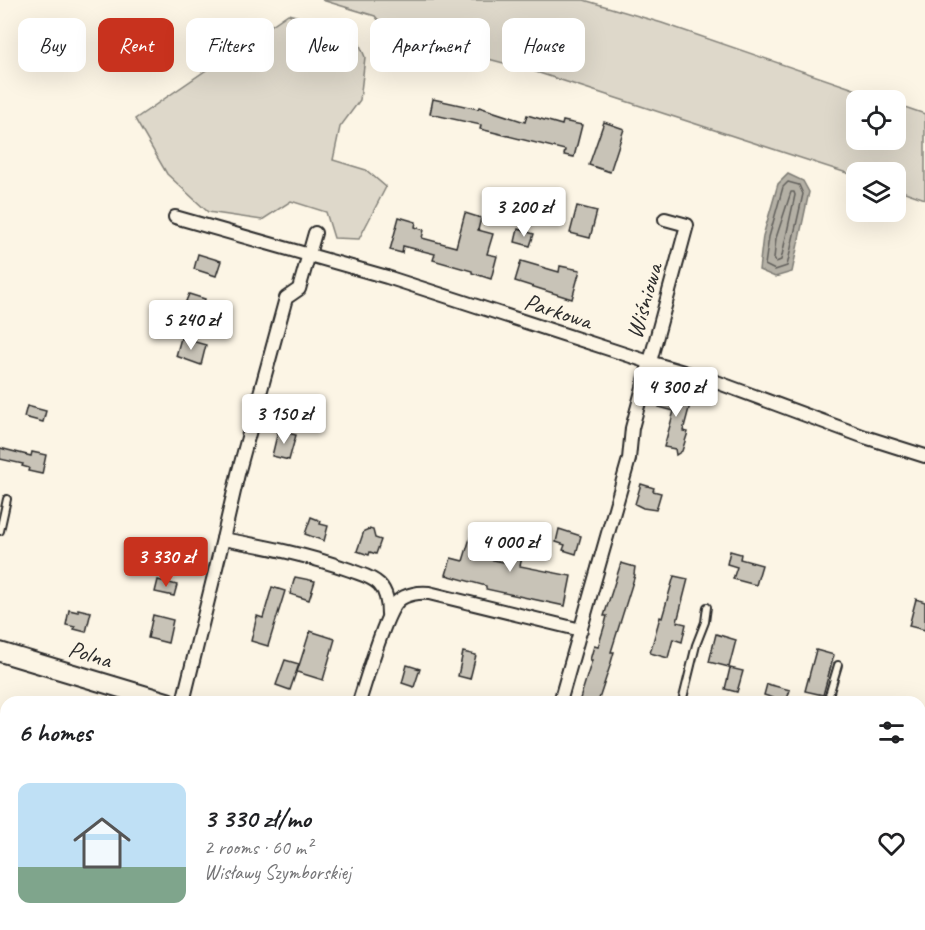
<!DOCTYPE html>
<meta charset="utf-8">
<style>
:root{--surface:#fff;--page:#f6f6f6;--text:#202124;--muted:#757577;--accent:#c8321e}
body{margin:0;font-family:Caveat,sans-serif;background:var(--page);color:var(--text);height:100vh;display:flex;flex-direction:column;font-size:22px;white-space:nowrap}
*{box-sizing:border-box;margin:0}
p{font-size:20px;color:var(--muted)}
.icon{flex:none;width:33px;height:33px;fill:none;stroke:currentColor;stroke-width:2;stroke-linecap:round;stroke-linejoin:round}
.map{position:relative;flex:1;overflow:hidden}
.panel{position:absolute;left:0px;top:696px;width:926px;height:234px;display:flex;flex-direction:column;background:var(--surface);border-radius:18px 18px 0 0;box-shadow:0 6px 24px #0002}
.panel>*{flex:none}
.top-card{position:absolute;left:18px;top:18px;width:600px;height:54px;display:flex;gap:12px}
.buttons{position:absolute;left:846px;top:90px;display:grid;gap:12px}
.buttons a{display:grid;place-items:center;width:60px;height:60px;border-radius:12px;background:var(--surface);box-shadow:0 6px 24px #0002;font-size:30px}
.price{position:absolute;translate:-50% -51px;padding:0 14px;border-radius:6px;background:#fff;color:#222;font-size:20px;line-height:39px;filter:drop-shadow(0 2px 3px #0008)}
.price::after{content:'';position:absolute;left:50%;top:36px;width:18px;height:14px;margin-left:-9px;background:inherit;clip-path:polygon(0 0,100% 0,50% 100%)}
.price.selected{background:var(--accent);color:#fff}
ul{padding:0;list-style:none}
li{display:flex;align-items:center;gap:18px;height:150px;padding:0 18px}
li span{display:grid;place-items:center;flex:none;width:168px;height:120px;border-radius:12px;color:#555}
li>.icon{margin-inline-start:auto}
span .icon{width:72px;height:72px;fill:#fffc;stroke-width:1}
li b{font-size:26px}
h2{display:flex;justify-content:space-between;align-items:center;height:72px;padding:0 18px;font-size:26px}
.pill{padding:0 21px;border-radius:12px;background:var(--surface);box-shadow:0 6px 24px #0002;font-size:21px;line-height:54px}
.pill.selected{background:var(--accent);color:#fff}
.map>svg:first-child{display:block}
.green{fill:#ded8ca;stroke:#84827a;stroke-width:1.5}
.water{fill:#b4b0a5;stroke:#7d7b74;stroke-width:1.5}
.lines{fill:none;stroke-linecap:round;stroke-linejoin:round}
.shore{stroke:#62605c;stroke-width:1.5}
.building{fill:#c8c3b7;stroke:#2b2b2b;stroke-width:1.5}
.lane-casing{stroke:#2b2b2b;stroke-width:10}
.street-casing{stroke:#2b2b2b;stroke-width:16}
.secondary-casing{stroke:#2b2b2b;stroke-width:22}
.lane{stroke:#fcf5e5;stroke-width:6}
.street{stroke:#fcf5e5;stroke-width:12}
.secondary{stroke:#fcf5e5;stroke-width:18}
.labels{text-anchor:middle;dominant-baseline:central;stroke-width:5;stroke-linejoin:round;paint-order:stroke}
.street-label{font-size:24px;fill:#2b2b2b;stroke:#fcf5e5}
</style>
<div class="map">
<svg width="925" height="930" viewBox="0 0 925 930">
<rect width="100%" height="100%" fill="#fcf5e5"/>
<filter id="ink" filterUnits="userSpaceOnUse"><feTurbulence type="fractalNoise" baseFrequency=".0167" numOctaves="2"/><feDisplacementMap in="SourceGraphic" scale="12" xChannelSelector="R" yChannelSelector="G"/><feConvolveMatrix kernelMatrix="1 2 1 2 8 2 1 2 1" color-interpolation-filters="sRGB"/></filter>
<g filter="url(#ink)">
<g class="green">
<path d="M322 0H584L662 23 886 100H856V140H896V104L925 114V199L896 189V172H856V176L530 70 389 33 375 16Z"/>
<path d="M288 14 354 31 365 57 360 100 340 127 333 160 366 170 386 187 359 239 334 238 326 212 291 201 262 220 208 212 167 174 135 119Z"/>
</g>
<path class="water" d="M788 174 803 181 809 192 792 272 775 277 759 270 763 236 778 184Z"/>
<g class="lines">
<g class="shore">
<path d="M788 182 799 185 803 194 787 266 775 270 765 265 769 237 783 187Z"/>
<path d="M791 192H794L795 195 781 260 776 262 774 259 776 238Z"/>
</g>
</g>
<g class="building">
<path d="M433 99 478 109 479 107 525 122 527 115 562 125 563 121 582 125 574 157 564 155 565 150 480 129 481 125 430 114Z"/>
<path d="M604 122 624 129 610 172 589 165Z"/>
<path d="M577 206 597 211 590 238 570 233Z"/>
<path d="M465 213 481 218 478 230 493 234 487 254 497 256 491 279 472 273V271L433 260 435 254 403 246 402 253 390 250 399 217 416 222 415 227 424 230 422 238 456 247Z"/>
<path d="M518 229 534 234 530 246 515 242Z"/>
<path d="M198 254 221 261 216 276 194 269Z"/>
<path d="M521 261 559 272 560 266 580 270 572 299 515 281Z"/>
<path d="M189 294 205 299 199 324 179 318Z"/>
<path d="M181 338 206 345 201 365 176 356Z"/>
<path d="M663 389 692 397 683 431 688 432 682 451 676 455 675 449 664 447 674 411 659 407Z"/>
<path d="M27 406 46 411 43 422 24 417Z"/>
<path d="M278 431 296 435 289 460 272 456Z"/>
<path d="M0 448 31 456 32 452 46 455 42 474 28 471 29 468 22 466 23 464 0 459Z"/>
<path d="M641 484 654 488 653 491 661 493 656 510 643 508 635 504Z"/>
<path d="M311 517 321 521 320 524 328 526 324 541 305 534Z"/>
<path d="M369 529 373 530 375 538 381 540 376 554 370 552 369 555 357 551 364 531Z"/>
<path d="M559 529 581 536 576 554 563 550 565 545 556 542Z"/>
<path d="M518 530 528 532 520 566 571 576 565 606 486 589V586L446 575 451 558 463 561 471 535 488 540 483 558 508 563Z"/>
<path d="M730 551 741 554 740 559 762 565 756 585 733 579 737 567 727 564Z"/>
<path d="M621 563 635 567 634 574 635 575 611 652H614L610 666 598 702H579L592 660H590L594 646 598 647 605 624 607 616H604Z"/>
<path d="M674 576 688 579 677 622 686 624 682 642 673 639 668 658 650 653 660 617 662 618Z"/>
<path d="M295 577 315 581 309 600 290 594Z"/>
<path d="M158 580 177 585 174 596 155 592Z"/>
<path d="M272 587 285 591 268 646 251 641 257 616 263 618Z"/>
<path d="M916 599 925 602V630L909 626Z"/>
<path d="M78 609 91 612 86 632 74 629 75 627 66 625 69 610 78 612Z"/>
<path d="M153 615 173 620 168 643 148 638Z"/>
<path d="M310 631 335 639 323 680 297 672Z"/>
<path d="M716 634 736 640 729 667 709 662Z"/>
<path d="M816 650 834 655 823 695 805 691Z"/>
<path d="M463 652 476 655 470 679 458 676Z"/>
<path d="M285 660 299 664 290 690 276 685Z"/>
<path d="M407 665 420 669 414 687 402 683Z"/>
<path d="M730 668 743 671 737 692 725 689Z"/>
<path d="M767 684 790 690 786 702 764 695Z"/>
</g>
<g class="lines">
<defs>
<g id="lane">
<path d="M0 531 7 499"/>
<path d="M682 702 696 645 705 622 707 607"/>
<path d="M827 702 838 665"/>
</g>
<g id="street">
<path d="M175 217 387 277 649 362 711 380 865 437 925 456"/>
<path d="M223 539C267 547 308 555 350 570 359 574 371 576 379 584 387 592 388 603 388 614"/>
<path d="M183 702 223 539 238 474 286 298 299 289 315 233"/>
<path d="M359 702C366 681 385 613 398 601 406 594 419 592 429 593L581 630"/>
<path d="M560 702 629 459 632 428 687 225 665 219"/>
<path d="M920 754 925 734"/>
<path d="M119 930 121 924"/>
<path d="M325 930 326 924"/>
<path d="M840 930 841 924"/>
</g>
<g id="secondary">
<path d="M0 652 167 702"/>
<path d="M920 912 925 913"/>
</g>
</defs>
<use href="#lane" class="lane-casing"/>
<use href="#street" class="street-casing"/>
<use href="#secondary" class="secondary-casing"/>
<use href="#lane" class="lane"/>
<use href="#street" class="street"/>
<use href="#secondary" class="secondary"/>
</g>
</g>
<g class="labels">
<g class="street-label">
<text transform="translate(644 301) rotate(-74)">Wiśniowa</text>
<text transform="translate(558 311) rotate(18)">Parkowa</text>
<text transform="translate(90 654) rotate(17)">Polna</text>
</g>
</g>
</svg>
<div class="buttons">
<a><svg class="icon" aria-label="locate" viewBox="0 0 24 24"><circle cx="12" cy="12" r="6"/><path d="M12 2v4M12 18v4M2 12h4M18 12h4"/></svg></a>
<a><svg class="icon" aria-label="layers" viewBox="0 0 24 24"><path d="M12 4l9 5-9 5-9-5zM3 14l9 5 9-5"/></svg></a>
</div>
<b class="price" style="left:524px;top:238px">3 200 zł</b>
<b class="price" style="left:191px;top:351px">5 240 zł</b>
<b class="price" style="left:676px;top:418px">4 300 zł</b>
<b class="price" style="left:284px;top:445px">3 150 zł</b>
<b class="price" style="left:510px;top:573px">4 000 zł</b>
<b class="price selected" style="left:166px;top:588px">3 330 zł</b>
<div class="top-card">
<a class="pill">Buy</a>
<a class="pill selected">Rent</a>
<a class="pill">Filters</a>
<a class="pill">New</a>
<a class="pill">Apartment</a>
<a class="pill">House</a>
</div>
<section class="panel">
<h2>6 homes<svg class="icon" aria-label="filters" viewBox="0 0 24 24"><path d="M4 7h16M4 17h16"/><circle cx="9" cy="7" r="2"/><circle cx="15" cy="17" r="2"/></svg></h2>
<ul>
<li><span style="background:linear-gradient(#bfe0f5 70%,#7fa58c 0)"><svg class="icon" aria-label="home" viewBox="0 0 24 24"><path d="M3 11l9-7 9 7M6 9v11h12V9"/></svg></span><div><b>3 330 zł/mo</b><p>2 rooms · 60 m²</p><p>Wisławy Szymborskiej</p></div><svg class="icon" aria-label="heart" viewBox="0 0 24 24"><path d="M12 20l-8-8c-3-5 5-10 8-4 3-6 11-1 8 4z"/></svg></li>
</ul>
</section>
</div>
